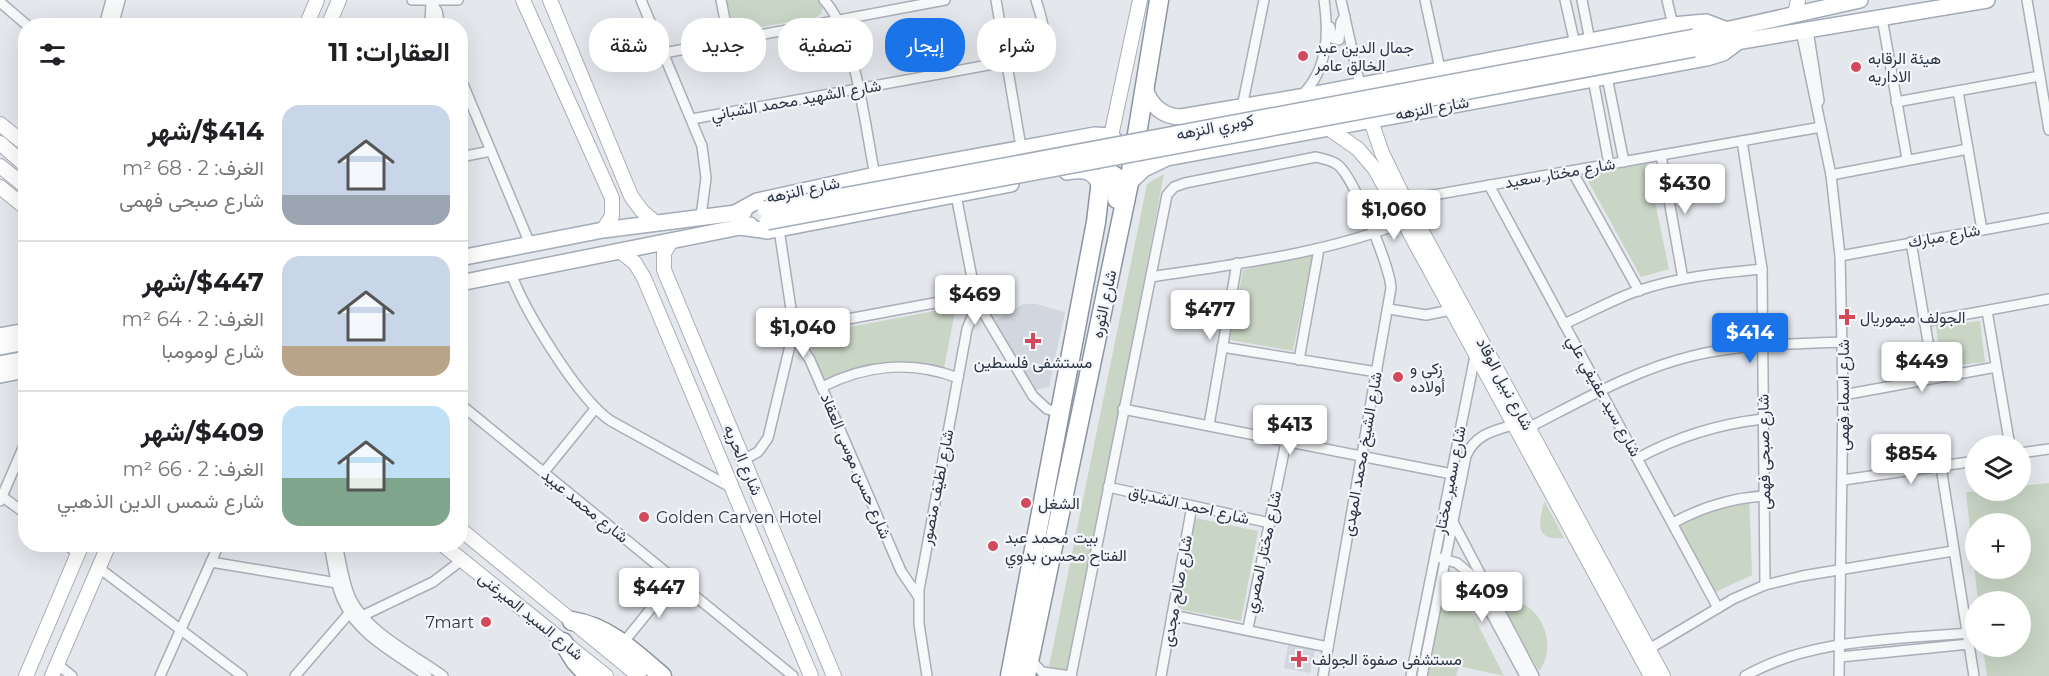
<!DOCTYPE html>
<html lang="ar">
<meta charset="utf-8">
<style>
:root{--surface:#fff;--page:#f6f6f6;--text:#202124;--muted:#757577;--line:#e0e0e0;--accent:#1a73e8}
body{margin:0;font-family:Montserrat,Vazirmatn,sans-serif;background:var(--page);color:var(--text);direction:rtl;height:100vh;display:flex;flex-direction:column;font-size:22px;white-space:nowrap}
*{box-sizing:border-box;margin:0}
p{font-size:20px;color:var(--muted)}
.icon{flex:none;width:33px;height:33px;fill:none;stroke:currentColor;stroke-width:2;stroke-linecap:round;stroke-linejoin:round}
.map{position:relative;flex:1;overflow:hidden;direction:ltr}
.side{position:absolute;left:18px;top:18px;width:450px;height:534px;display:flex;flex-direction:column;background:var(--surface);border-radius:24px;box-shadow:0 6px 24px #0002;direction:rtl}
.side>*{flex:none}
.guide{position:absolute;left:486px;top:18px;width:570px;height:54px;direction:rtl;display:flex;gap:12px}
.tools{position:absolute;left:1965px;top:435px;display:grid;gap:12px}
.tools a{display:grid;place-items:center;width:66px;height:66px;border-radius:50%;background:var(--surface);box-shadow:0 6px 24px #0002;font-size:30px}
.price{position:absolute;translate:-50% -51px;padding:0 14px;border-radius:6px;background:#fff;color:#222;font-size:20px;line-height:39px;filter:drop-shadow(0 2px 3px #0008)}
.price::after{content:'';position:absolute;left:50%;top:36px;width:18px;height:14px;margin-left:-9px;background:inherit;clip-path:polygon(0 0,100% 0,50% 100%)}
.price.active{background:var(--accent);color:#fff}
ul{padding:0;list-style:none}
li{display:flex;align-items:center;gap:18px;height:150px;padding:0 18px}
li+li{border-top:2px solid var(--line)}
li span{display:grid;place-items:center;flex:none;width:168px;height:120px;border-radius:18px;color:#555}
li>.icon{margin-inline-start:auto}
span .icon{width:72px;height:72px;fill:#fffc;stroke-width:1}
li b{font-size:26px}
h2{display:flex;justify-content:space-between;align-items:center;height:72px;padding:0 18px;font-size:26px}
.pill{padding:0 21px;border-radius:24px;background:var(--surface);box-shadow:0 6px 24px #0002;font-size:21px;line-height:54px}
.pill.active{background:var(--accent);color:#fff}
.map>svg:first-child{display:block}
.built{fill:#d2d6de}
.green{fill:#c9d6c5;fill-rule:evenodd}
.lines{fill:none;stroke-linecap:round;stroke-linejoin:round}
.street-casing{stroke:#a9aeb7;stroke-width:12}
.secondary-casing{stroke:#a9aeb7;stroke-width:16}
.primary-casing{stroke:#a3abb8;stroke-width:18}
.highway-casing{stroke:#8b94a3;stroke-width:21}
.street{stroke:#f7f8fa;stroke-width:9}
.secondary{stroke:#fff;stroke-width:14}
.primary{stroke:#fff;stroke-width:15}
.highway{stroke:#fff;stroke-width:18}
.primary-bridge-casing{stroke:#a3abb8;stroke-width:18;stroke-linecap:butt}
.primary-bridge{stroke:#fff;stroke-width:15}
.poi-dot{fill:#d1495b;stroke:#f4f6f9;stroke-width:2}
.labels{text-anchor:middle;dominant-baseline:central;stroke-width:4.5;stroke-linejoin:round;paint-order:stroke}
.poi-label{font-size:16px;fill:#2b3445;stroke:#f4f6f9;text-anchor:start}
.street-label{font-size:16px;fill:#2b3445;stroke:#f4f6f9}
</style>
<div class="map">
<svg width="2049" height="676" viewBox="0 0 2049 676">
<rect width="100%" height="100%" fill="#e4e7ec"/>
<g class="built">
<path d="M1023 304H1036L1065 312 1049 387 1036 390 995 321Z"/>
<path d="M1288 645 1315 650 1310 673 1284 668Z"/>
</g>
<g class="green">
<path d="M726 0H818L823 8 821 14 815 18 737 31 731 26Z"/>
<path d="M1645 154 1669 269 1641 277 1581 168Z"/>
<path d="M1164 174 1070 671 1049 667 1147 184Z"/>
<path d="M1313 253 1293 351 1230 340 1243 270Z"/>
<path d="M956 307 944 368C895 356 868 359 823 383L807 335Z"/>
<path d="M1980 321 1985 362 1941 367 1936 326Z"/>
<path d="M2049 483V676H1987L1983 647 2020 646V602L1978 601 1966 492 2020 490 2021 486ZM1976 524H2020V568H1976Z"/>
<path d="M1749 493 1752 575 1714 593 1675 516 1709 503Z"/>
<path d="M1544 502H1545L1564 538C1534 541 1539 523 1544 502Z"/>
<path d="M1195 518 1258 531 1241 621 1178 609Z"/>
<path d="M1448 566 1504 676 1459 666 1456 676H1426Z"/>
<path d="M1517 601C1544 610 1557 648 1539 671L1500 602Z"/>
</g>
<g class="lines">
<defs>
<g id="street">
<path d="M412 0H458"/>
<path d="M641 0 702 146 706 178 701 216"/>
<path d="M721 0 729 40"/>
<path d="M824 0C856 34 865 128 875 175"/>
<path d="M996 0 1021 147"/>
<path d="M1341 0 1360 85"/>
<path d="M1425 0 1440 69"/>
<path d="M1565 0 1575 44"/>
<path d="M1582 0 1590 41"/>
<path d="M1667 0 1673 25"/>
<path d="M2027 0 2049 130"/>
<path d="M0 2 28 26"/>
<path d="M431 2 437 11 440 26"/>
<path d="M1882 18 1907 159"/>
<path d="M104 26 111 0"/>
<path d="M113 26 120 0"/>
<path d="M430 26 431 1"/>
<path d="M1330 27 1332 38 1339 40 1341 22 1345 16"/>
<path d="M1808 30 1819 101"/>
<path d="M1801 31 1831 175 1840 256 1843 395 1839 676"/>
<path d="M664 53 945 0"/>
<path d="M460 77 530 244"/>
<path d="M1607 77 1624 162"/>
<path d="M1593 79 1609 164"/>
<path d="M1958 91 1982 230"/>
<path d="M1302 95C1328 69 1329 35 1324 0"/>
<path d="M1896 102 2040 76"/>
<path d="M1242 107 1264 0"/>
<path d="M692 119 1032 57C1053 48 1041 16 1036 0"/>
<path d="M1742 141 1762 269 1765 585"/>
<path d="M1661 155 1683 279"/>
<path d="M460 157 491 151"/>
<path d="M1572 171 1639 291"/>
<path d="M1831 175 1968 149"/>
<path d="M1489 185 1718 608"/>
<path d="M956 195 973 283 983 312 1033 396 1047 409 1060 413"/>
<path d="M1405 200 1821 127"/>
<path d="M1368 223 1398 212"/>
<path d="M1911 242 1934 377"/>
<path d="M1840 256 2049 218"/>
<path d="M511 273C524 310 579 400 611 421L732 488"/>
<path d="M1151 277C1236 264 1324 254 1404 222"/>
<path d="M1389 309 1426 315 1451 310"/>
<path d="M1987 311 2010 446"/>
<path d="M1924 322 2049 299"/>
<path d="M1564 324C1589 313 1612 300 1637 291 1677 277 1720 273 1762 269"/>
<path d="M794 329 977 295"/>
<path d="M794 335 810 360 901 571 918 596"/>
<path d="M1222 347 1377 372"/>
<path d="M1299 360 1319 249"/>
<path d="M822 387C865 365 912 360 958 378"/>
<path d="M1843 395 1996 367"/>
<path d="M460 404 793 676"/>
<path d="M1123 409 1462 476"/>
<path d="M1209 425 1237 263"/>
<path d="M1528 428C1581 401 1634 370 1692 356 1741 344 1792 344 1843 342"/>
<path d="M2020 453 2049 449"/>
<path d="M1638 458C1677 437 1718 424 1763 419"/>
<path d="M743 460 758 452 768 438 794 329 779 229"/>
<path d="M1941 467 1974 676"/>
<path d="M544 472 595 409"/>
<path d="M1843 480 1976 461"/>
<path d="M1108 487 1270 523"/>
<path d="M0 495 26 514"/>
<path d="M0 501 26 441"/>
<path d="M1453 522 1534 676"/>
<path d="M1673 523C1702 507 1731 498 1764 496"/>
<path d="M66 544 78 554"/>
<path d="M329 544C333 564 335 585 344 603 359 636 399 655 427 676"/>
<path d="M337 544C341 562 343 582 351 599 368 633 413 654 443 676"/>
<path d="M1440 558 1457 563 1470 574 1525 676"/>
<path d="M211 562 337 583"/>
<path d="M99 568 242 676"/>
<path d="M1172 615 1328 647"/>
<path d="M362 616 433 582 462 560"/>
<path d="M1248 628 1286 442"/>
<path d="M623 643 675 579"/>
<path d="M1649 649 1733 599 1765 585 1802 576 1953 551"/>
<path d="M1840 657 1969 644"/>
<path d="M1031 660 1042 672 1071 676"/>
<path d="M57 664 72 676"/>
<path d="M160 676 219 544"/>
<path d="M295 676 352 610"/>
<path d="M927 676 919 624V590L967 329 979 300"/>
<path d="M1071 676 1167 195 1174 187 1185 183 1316 157C1324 159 1332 160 1338 165 1354 178 1390 267 1391 288L1323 676"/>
<path d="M1161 676 1192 506"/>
<path d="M1411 676 1475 356"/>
<path d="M1422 676 1466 456C1475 435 1492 431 1513 425"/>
<path d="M1745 676C1812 638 1893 640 1968 633"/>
</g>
<g id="secondary">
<path d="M523 0 612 198V216L603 230"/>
<path d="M550 0 631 196 642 211 656 223"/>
<path d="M1795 14 1798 0"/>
<path d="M306 26 317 0"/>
<path d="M328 26 339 0"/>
<path d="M1367 109 1382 153 1405 200 1663 676"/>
<path d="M0 124 26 145"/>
<path d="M1328 128 1358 149 1375 169 1651 676"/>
<path d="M1111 136 1140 0"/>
<path d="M0 143 26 166"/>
<path d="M0 166 26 187"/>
<path d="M0 187 26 208"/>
<path d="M670 243 664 253V270L834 676"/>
<path d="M621 252 635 263 644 278 811 676"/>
<path d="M460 529 639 676"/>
<path d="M442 544 606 676"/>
<path d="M26 676 82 544"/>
<path d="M52 676 109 544"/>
</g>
<g id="primary">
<path d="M1694 37 1860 0"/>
<path d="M1694 49 1987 0"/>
<path d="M1145 88C1150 105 1163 117 1181 117L1300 97 1673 25 1706 22 1727 30"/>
<path d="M1067 172C1083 169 1096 170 1100 188"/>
<path d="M1129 183 1144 169 1167 158 1707 58 1723 53 1739 41"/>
<path d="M735 213 757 201 875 175 1095 135 1111 136 1126 152"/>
<path d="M740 227 768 231 1011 184"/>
<path d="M460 258 603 230 744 212"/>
<path d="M460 283 750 225"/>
<path d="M0 336 26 331"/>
<path d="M0 347 26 342"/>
<path d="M0 364 26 359"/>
<path d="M0 375 26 370"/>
</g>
<g id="highway">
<path d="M572 621C609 627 635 653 662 676"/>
<path d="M563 642 575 661 589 676"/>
<path d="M1010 676 1096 222 1101 180 1106 175 1112 174 1119 179 1117 199"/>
<path d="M1026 676 1129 183 1159 0"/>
</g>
</defs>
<use href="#street" class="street-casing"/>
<use href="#secondary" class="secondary-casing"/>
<use href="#primary" class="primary-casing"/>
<use href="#highway" class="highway-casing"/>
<use href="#street" class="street"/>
<use href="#secondary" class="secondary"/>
<use href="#primary" class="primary"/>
<use href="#highway" class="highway"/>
<defs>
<g id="primary-bridge">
<path d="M765 209 849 195 1694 37"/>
<path d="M767 222 1694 49"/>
</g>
</defs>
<use href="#primary-bridge" class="primary-bridge-casing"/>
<use href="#primary-bridge" class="primary-bridge"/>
</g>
<g class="poi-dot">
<circle cx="1303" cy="56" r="6"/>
<circle cx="1856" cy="67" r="6"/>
<path d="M1844 308h6v6h6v6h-6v6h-6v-6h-6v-6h6z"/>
<path d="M1030 332h6v6h6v6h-6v6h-6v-6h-6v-6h6z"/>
<circle cx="1398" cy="377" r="6"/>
<circle cx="1026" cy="503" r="6"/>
<circle cx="644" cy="517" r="6"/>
<circle cx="993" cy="546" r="6"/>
<circle cx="486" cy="622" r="6"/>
<path d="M1296 650h6v6h6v6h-6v6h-6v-6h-6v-6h6z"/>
</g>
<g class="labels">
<g class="poi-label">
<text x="1315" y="47">جمال الدين عبد<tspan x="1315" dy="18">الخالق عامر</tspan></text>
<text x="1868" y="58">هيئة الرقابه<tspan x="1868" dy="18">الاداريه</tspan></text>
<text x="1860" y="317">الجولف ميموريال</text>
<text x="1033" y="362" text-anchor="middle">مستشفى فلسطين</text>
<text x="1410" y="368">زكي و<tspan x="1410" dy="18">أولاده</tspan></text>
<text x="1038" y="503">الشغل</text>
<text x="656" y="517">Golden Carven Hotel</text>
<text x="1005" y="537">بيت محمد عبد<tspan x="1005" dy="18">الفتاح محسن بدوي</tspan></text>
<text x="474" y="622" text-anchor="end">7mart</text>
<text x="1312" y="659">مستشفى صفوة الجولف</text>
</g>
<g class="street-label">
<text transform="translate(796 100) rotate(-10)">شارع الشهيد محمد الشباني</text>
<text transform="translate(1432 108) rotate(-10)">شارع النزهه</text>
<text transform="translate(1215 127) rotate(-11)">كوبري النزهه</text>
<text transform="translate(1560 173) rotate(-10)">شارع مختار سعيد</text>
<text transform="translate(803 190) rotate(-12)">شارع النزهه</text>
<text transform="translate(1944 236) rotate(-10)">شارع مبارك</text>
<text transform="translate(1104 304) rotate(-78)">شارع الثوره</text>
<text transform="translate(1505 384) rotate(62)">شارع نبيل الوقاد</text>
<text transform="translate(1843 395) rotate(-90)">شارع اسماء فهمى</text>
<text transform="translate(1604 396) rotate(61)">شارع سيد عفيفي علي</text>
<text transform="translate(1764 452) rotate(-91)">شارع صبحى فهمى</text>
<text transform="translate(1362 454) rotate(-80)">شارع الشيخ محمد المهدى</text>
<text transform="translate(743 460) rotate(67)">شارع الحريه</text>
<text transform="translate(856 466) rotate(67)">شارع حسن موسى العقاد</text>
<text transform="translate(1450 480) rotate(-79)">شارع سمير مختار</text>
<text transform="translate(937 487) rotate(-79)">شارع لطيف منصور</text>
<text transform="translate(1189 505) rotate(13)">شارع احمد الشدياق</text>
<text transform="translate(585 506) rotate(39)">شارع محمد عبيد</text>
<text transform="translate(1263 552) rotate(-78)">شارع مختار المصري</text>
<text transform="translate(1177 591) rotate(-80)">شارع صالح مجدى</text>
<text transform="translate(531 616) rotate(39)">شارع السيد الميرغنى</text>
</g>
</g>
</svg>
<div class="tools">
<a><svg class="icon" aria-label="layers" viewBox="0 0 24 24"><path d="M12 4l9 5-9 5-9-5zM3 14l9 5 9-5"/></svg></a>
<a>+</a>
<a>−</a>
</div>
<b class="price" style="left:1685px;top:215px">$430</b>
<b class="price" style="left:1394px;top:241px">$1,060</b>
<b class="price" style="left:975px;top:326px">$469</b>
<b class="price" style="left:1210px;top:341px">$477</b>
<b class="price" style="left:803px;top:359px">$1,040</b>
<b class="price active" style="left:1750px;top:364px">$414</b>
<b class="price" style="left:1922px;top:393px">$449</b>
<b class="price" style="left:1290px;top:456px">$413</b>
<b class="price" style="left:1911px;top:485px">$854</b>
<b class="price" style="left:659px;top:619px">$447</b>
<b class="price" style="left:1482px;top:623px">$409</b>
<div class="guide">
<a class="pill">شراء</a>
<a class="pill active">إيجار</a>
<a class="pill">تصفية</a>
<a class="pill">جديد</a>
<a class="pill">شقة</a>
</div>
<section class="side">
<h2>العقارات: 11<svg class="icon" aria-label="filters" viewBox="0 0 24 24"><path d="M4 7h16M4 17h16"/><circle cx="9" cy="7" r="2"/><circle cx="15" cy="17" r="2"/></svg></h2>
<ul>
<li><span style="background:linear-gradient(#c9d6e8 75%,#9aa5b1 0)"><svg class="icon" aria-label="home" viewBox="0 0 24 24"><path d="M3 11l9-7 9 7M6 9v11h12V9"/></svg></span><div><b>$414/شهر</b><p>الغرف: 2 · 68 m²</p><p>شارع صبحى فهمى</p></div></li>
<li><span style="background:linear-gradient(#c9d6e8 75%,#b9a48a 0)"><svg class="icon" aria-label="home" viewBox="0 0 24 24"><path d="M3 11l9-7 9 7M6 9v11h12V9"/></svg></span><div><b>$447/شهر</b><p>الغرف: 2 · 64 m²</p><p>شارع لومومبا</p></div></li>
<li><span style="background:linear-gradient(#bfe0f5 60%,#7fa58c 0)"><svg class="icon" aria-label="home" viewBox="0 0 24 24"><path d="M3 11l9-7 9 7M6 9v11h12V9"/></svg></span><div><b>$409/شهر</b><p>الغرف: 2 · 66 m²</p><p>شارع شمس الدين الذهبي</p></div></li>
</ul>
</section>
</div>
